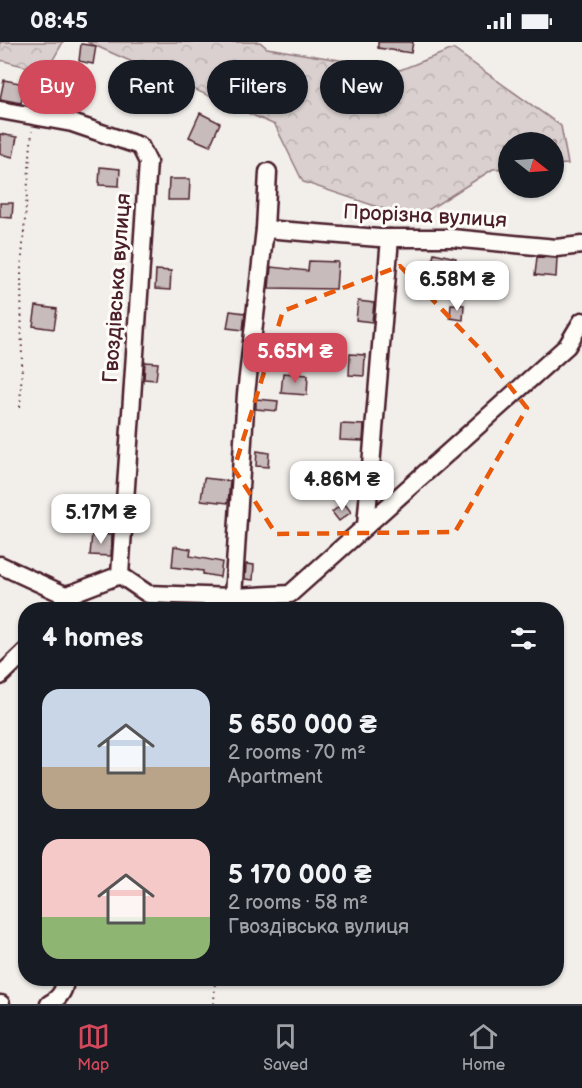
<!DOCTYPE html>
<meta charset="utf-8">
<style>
:root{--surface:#171b24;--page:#242831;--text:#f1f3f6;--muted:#9ea1a6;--line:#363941;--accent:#d1495b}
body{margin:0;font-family:"Balsamiq Sans",sans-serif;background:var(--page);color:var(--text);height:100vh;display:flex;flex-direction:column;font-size:22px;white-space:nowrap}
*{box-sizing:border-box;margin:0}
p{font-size:20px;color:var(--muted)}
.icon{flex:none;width:33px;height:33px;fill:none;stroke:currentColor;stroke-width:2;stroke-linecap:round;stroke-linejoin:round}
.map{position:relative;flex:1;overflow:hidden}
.sheet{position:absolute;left:18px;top:560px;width:546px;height:384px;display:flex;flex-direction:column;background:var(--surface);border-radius:24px;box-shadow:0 2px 4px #0004}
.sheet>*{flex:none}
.hud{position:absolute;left:18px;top:18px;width:546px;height:54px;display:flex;gap:12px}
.needle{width:39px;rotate:107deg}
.buttons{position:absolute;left:498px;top:90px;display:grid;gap:12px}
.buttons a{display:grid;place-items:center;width:66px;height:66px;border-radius:50%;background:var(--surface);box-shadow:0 2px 4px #0004;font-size:30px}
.price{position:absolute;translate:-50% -51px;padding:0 14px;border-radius:12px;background:#fff;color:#222;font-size:20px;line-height:39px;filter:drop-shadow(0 2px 3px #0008)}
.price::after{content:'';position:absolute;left:50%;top:36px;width:18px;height:14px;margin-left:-9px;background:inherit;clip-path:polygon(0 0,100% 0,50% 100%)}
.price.selected{background:var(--accent);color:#fff}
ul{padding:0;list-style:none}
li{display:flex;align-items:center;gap:18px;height:150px;padding:0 24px}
li span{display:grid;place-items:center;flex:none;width:168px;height:120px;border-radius:18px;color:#555}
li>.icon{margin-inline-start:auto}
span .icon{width:72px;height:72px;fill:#fffc;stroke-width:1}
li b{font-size:26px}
h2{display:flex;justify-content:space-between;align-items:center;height:72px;padding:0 24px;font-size:26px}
.pill{padding:0 21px;border-radius:27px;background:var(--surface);box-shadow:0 2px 4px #0004;font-size:21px;line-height:54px}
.pill.selected{background:var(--accent);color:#fff}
.status{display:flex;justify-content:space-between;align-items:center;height:42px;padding:0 30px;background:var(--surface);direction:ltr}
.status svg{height:16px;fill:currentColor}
.tab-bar{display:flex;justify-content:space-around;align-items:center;height:84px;border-top:2px solid var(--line);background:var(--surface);font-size:16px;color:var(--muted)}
.tab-bar a{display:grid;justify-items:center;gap:3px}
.tab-bar .selected{color:var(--accent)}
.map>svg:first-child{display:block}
.forest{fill:url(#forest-crowns);stroke:#92787d;stroke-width:1.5}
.building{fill:#c8bbbb;stroke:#4a1f2b;stroke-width:1.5}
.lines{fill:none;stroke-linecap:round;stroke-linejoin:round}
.minor-casing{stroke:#4a1f2b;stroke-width:21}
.path{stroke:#4a1f2b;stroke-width:2;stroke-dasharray:1.5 4.5;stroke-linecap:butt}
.minor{stroke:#fdfcf7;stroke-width:16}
.marked{fill:none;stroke:#e8590c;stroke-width:4.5;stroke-dasharray:12 8;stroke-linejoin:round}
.labels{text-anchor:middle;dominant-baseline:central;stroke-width:6;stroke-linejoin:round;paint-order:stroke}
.street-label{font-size:21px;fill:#4a1f2b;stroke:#fdfcf7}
</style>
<div class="status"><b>08:45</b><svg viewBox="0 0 49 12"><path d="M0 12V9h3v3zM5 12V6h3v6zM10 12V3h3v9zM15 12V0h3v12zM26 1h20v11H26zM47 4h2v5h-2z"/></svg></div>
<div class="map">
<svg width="582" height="962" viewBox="0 0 582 962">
<defs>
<pattern id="forest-crowns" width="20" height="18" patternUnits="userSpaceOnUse" patternTransform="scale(1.5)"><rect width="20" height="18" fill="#d9d0cf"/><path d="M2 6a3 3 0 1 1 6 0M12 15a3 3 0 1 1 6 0" fill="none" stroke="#bcb2b2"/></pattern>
</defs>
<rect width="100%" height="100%" fill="#f2efeb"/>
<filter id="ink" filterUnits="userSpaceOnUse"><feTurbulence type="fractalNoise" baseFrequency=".0167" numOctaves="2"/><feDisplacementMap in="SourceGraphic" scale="12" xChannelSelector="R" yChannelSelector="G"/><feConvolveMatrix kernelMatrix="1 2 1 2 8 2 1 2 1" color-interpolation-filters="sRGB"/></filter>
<g filter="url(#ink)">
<g class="forest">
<path d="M0 0H63L46 30 0 18Z"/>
<path d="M87 0H260L267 6 400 28 453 7 561 84 568 122 554 123V100H508V126L493 127 414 177 303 140 275 83Z"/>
</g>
<g class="building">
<path d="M378 0H413L411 11 378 6Z"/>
<path d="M81 2 96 4 93 22 79 19Z"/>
<path d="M4 38 25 42 21 61 0 57Z"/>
<path d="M48 48 63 52 59 68 44 64Z"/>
<path d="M200 71 220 81 210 104 189 95Z"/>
<path d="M0 92 17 95 13 115 0 112Z"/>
<path d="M100 125 120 127 119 144 99 143Z"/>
<path d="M169 137H190L189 158H168Z"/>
<path d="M0 161H13L12 176 0 175Z"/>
<path d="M434 211 456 216 452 232 431 228Z"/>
<path d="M537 215 557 216 556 235 535 233Z"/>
<path d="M309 219 338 220 336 247 269 246 271 225 308 229Z"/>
<path d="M156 228 171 229 170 248 155 247Z"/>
<path d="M358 259 374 261 372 280 356 278Z"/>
<path d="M451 262 464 263 463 278 450 276Z"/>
<path d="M36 264 57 267 54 287 33 284Z"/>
<path d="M230 269 245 271 243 288 227 286Z"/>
<path d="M350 312 365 313 364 334 349 333Z"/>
<path d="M145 320 158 321 156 338 144 337Z"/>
<path d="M283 331 308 333 307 353 281 351Z"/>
<path d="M256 357 278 359 277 369 256 367Z"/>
<path d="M341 382 364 383 363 399 340 398Z"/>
<path d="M257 409 269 411 268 425 256 424Z"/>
<path d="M204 436 230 439 228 461 201 458Z"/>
<path d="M344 461 351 470 339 479 332 470Z"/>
<path d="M92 492 112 493 111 514 90 513Z"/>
<path d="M174 504 191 507 190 514 222 520 220 535 203 532V529L172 525Z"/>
<path d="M246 522 254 523 253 538 245 537Z"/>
</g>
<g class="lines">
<defs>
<g id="minor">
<path d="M0 68 72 81 140 104 148 120 120 533 148 552 233 555 290 552 366 484 390 196"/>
<path d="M265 187 379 196H452L556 206 582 203"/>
<path d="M366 484 567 304 582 279"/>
<path d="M0 523 65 553 73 551"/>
<path d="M233 555 246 352 265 187 268 130"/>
<path d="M65 567 73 551 120 533"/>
<path d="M0 634 26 609"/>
<path d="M0 962H1"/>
<path d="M49 962C60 956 65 948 65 936"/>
</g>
</defs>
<use href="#minor" class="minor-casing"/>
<g class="path">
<path d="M20 365 22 324 21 228 32 89"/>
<path d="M214 962 215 936"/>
</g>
<use href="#minor" class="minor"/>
</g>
</g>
<path class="marked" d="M400 224 482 309 527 366 455 490 276 492 234 427 283 269Z"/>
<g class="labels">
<g class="street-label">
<text transform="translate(425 174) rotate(3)">Прорізна вулиця</text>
<text transform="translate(117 246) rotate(-86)">Гвоздівська вулиця</text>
</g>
</g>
</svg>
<div class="buttons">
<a><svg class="needle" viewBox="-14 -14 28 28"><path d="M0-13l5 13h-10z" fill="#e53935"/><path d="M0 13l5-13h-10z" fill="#9ea1a6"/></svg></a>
</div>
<b class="price" style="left:457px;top:270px">6.58M ₴</b>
<b class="price selected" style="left:295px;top:342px">5.65M ₴</b>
<b class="price" style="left:342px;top:470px">4.86M ₴</b>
<b class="price" style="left:101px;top:503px">5.17M ₴</b>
<div class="hud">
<a class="pill selected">Buy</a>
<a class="pill">Rent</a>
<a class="pill">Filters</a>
<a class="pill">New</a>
</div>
<section class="sheet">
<h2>4 homes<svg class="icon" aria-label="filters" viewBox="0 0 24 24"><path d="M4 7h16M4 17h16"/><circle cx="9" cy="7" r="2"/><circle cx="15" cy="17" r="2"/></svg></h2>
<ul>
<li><span style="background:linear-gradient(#c9d6e8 65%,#b9a48a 0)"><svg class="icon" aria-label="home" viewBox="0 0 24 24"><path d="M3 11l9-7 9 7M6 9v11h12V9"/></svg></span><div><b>5 650 000 ₴</b><p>2 rooms · 70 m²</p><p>Apartment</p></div></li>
<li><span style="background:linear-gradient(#f6c9c9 65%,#8fb573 0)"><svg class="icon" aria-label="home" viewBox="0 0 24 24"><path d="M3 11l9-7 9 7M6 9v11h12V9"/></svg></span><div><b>5 170 000 ₴</b><p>2 rooms · 58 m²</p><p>Гвоздівська вулиця</p></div></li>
</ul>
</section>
</div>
<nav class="tab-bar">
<a class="selected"><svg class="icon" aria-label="map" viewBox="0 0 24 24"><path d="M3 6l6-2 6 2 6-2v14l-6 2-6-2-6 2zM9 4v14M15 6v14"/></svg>Map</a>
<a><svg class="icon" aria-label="saved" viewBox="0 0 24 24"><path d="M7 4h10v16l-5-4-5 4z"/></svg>Saved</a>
<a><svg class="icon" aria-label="home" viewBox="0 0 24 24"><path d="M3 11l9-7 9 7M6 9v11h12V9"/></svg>Home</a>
</nav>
